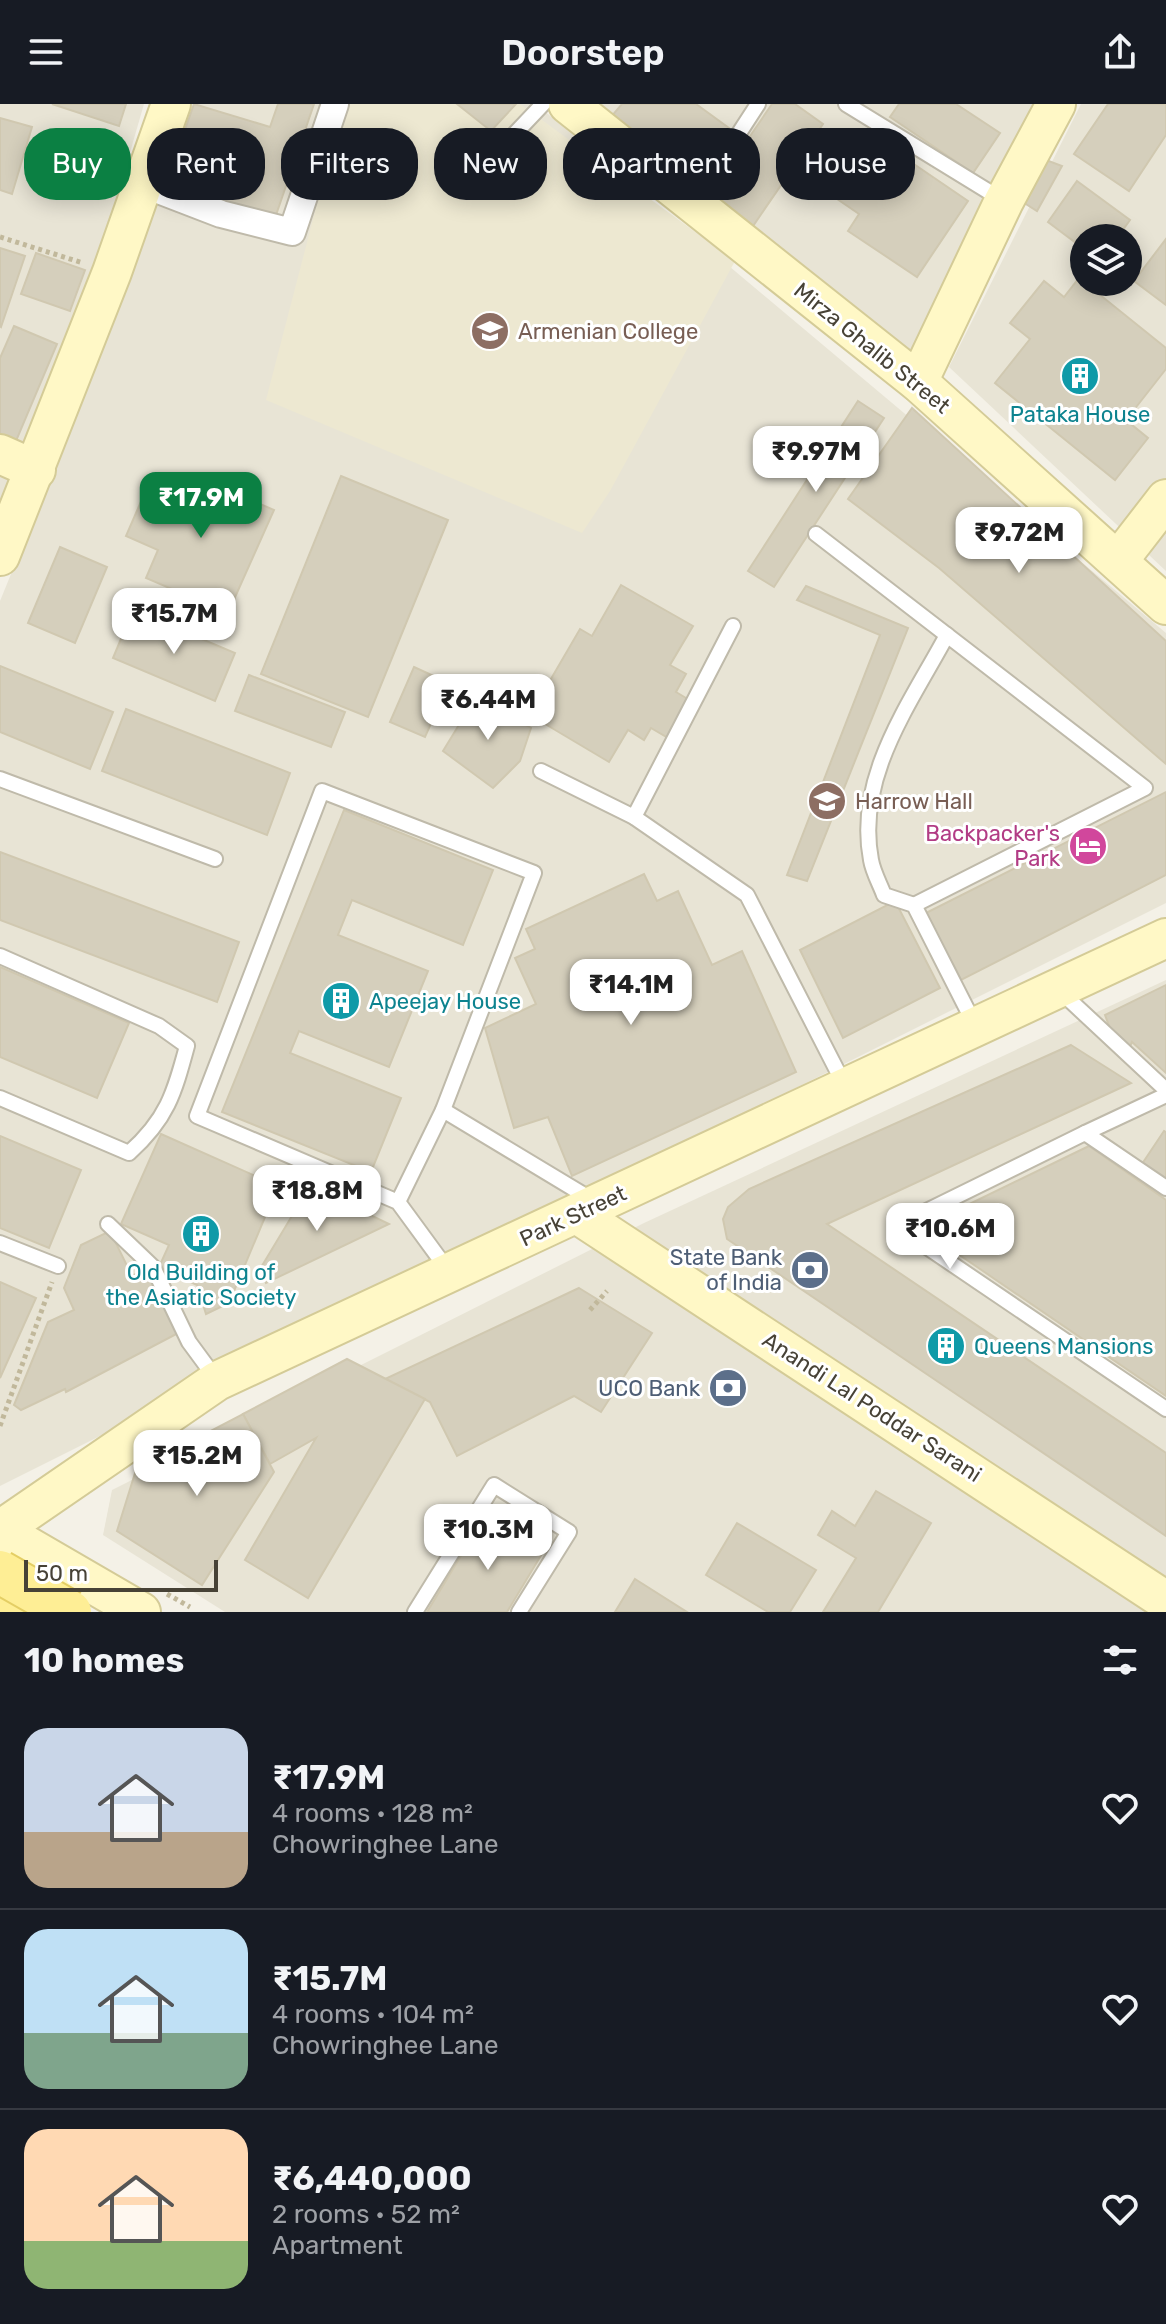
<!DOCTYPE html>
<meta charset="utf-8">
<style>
:root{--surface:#171b24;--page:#20242c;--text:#f1f3f6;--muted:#9ea1a6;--line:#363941;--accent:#0b8043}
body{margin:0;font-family:Rubik,sans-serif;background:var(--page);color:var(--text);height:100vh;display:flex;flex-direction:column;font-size:30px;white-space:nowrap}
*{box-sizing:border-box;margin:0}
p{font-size:26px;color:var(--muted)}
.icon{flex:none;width:44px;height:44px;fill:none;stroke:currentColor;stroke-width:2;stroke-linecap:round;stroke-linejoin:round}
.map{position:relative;height:1508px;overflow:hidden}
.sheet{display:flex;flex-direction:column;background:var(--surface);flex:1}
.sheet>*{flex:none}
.top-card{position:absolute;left:24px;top:24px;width:1118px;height:72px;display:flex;gap:16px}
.fabs{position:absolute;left:1070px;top:120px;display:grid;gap:16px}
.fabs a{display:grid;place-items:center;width:72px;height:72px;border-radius:50%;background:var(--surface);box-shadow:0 4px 20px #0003;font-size:40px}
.scale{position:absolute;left:24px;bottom:20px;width:194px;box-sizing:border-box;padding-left:8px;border:4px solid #474236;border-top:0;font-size:22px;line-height:28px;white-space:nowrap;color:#474236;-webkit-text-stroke:6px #fff;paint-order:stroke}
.price{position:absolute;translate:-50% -68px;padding:0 18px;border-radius:16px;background:#fff;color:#222;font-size:26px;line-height:52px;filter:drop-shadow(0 2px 4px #0008)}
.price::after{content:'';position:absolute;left:50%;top:48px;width:24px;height:18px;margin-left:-12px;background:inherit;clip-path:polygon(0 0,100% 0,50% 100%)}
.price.selected{background:var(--accent);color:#fff}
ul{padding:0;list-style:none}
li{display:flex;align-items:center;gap:24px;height:200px;padding:0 24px}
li+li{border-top:2px solid var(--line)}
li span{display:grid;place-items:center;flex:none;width:224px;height:160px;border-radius:24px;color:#555}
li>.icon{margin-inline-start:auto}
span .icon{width:96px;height:96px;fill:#fffc;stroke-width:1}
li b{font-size:34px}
h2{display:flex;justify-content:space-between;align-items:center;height:96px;padding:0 24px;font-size:34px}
.tag{padding:0 28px;border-radius:32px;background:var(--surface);box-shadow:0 4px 20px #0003;font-size:28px;line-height:72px}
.tag.selected{background:var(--accent);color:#fff}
header{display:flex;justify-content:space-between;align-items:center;height:104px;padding:0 24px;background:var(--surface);font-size:36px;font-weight:600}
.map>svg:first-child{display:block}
.residential{fill:#e8e4d5;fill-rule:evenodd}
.education{fill:#ede8d1}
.building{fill:#d5cfbc;stroke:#d0c8b0;stroke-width:2}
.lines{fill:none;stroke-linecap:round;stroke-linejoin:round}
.lane-casing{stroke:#bfbaaa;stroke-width:18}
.street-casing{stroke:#bfbaaa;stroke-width:30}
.secondary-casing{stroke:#d4cb97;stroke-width:42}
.primary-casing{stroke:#e4ce64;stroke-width:46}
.path{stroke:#c1b89b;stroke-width:5;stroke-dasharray:4 4;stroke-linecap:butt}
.lane{stroke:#fff;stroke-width:14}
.street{stroke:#fff;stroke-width:26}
.secondary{stroke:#fff8c6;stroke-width:38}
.primary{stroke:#feee95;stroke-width:42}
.primary-bridge-casing{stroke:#e4ce64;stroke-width:46;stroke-linecap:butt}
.primary-bridge{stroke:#feee95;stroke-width:42}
.labels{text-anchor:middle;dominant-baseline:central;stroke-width:6;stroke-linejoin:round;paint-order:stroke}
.education-label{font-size:22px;fill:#785e54;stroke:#fff;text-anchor:start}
.street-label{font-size:22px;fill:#474236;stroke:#fff}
.culture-label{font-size:22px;fill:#0d838f;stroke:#fff}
.hotel-label{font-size:22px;fill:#b23c85;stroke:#fff;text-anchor:end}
.service-label{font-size:22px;fill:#4e5e75;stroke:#fff;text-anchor:end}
</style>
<header><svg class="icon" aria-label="menu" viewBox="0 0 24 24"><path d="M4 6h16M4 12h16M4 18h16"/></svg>Doorstep<svg class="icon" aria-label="share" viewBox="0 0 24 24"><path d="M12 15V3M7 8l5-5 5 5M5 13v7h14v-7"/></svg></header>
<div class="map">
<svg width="1166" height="1508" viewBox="0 0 1166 1508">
<rect width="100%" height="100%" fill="#f4f1e7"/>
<g class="residential">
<path d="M0 0H144L109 121 0 412Z"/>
<path d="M170 0H536L1166 529V799L0 1382V497L58 355Z"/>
<path d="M600 0H1036L910 248Z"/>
<path d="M1081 0H1166V467L949 263ZM1084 134H1128V178H1084Z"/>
<path d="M1166 876V1508H225L103 1431 112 1386 644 1119Z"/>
</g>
<path class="education" d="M343 0H520L735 157 610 387 582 429 266 296Z"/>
<g class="building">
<path d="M52 0H126L119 22Z"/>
<path d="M194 0 270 23 278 0H314L275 114 167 77Z"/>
<path d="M457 0H516L491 27Z"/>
<path d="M622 0H696L729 24 696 84 610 14Z"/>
<path d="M772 0H795L823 20 753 122 709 92Z"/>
<path d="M899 0H956L1000 29 973 69 890 13Z"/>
<path d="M1108 0H1166V31L1129 87 1074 50Z"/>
<path d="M0 14 32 23 12 90 0 86Z"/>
<path d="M864 26 968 97 917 173 848 127 859 110 824 86Z"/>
<path d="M1038 53 1062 62 1037 107 1018 95Z"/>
<path d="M1077 77 1130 116 1117 134H1084V145L1048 118Z"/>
<path d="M1166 135V201L1134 177Z"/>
<path d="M0 144 25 152 1 223 0 222Z"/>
<path d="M36 149 85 166 70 207 21 190Z"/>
<path d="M1079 174 1166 244V265L1126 316 1148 334 1115 376 995 279 1030 235 1010 219 1044 177 1064 193Z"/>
<path d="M14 222 57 240 16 337 0 330V254Z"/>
<path d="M858 297 884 314 774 483 748 467Z"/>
<path d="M912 304 1166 537V660L939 464 848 395Z"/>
<path d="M191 370 274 406 228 509 146 474 158 446 126 432 146 386 178 400Z"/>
<path d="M341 372 448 416 368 613 261 570Z"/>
<path d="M60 443 107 463 75 539 28 519Z"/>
<path d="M621 481 693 522 670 561 686 570 676 588 691 597 670 635 651 624 644 636 628 626 609 658 530 611 580 525 592 532Z"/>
<path d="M806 482 908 524 807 777 787 771 880 531 797 496Z"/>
<path d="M133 506 235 549 215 597 113 554Z"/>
<path d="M0 562 113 608 90 665 0 628Z"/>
<path d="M414 563 449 579 425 633 390 618Z"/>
<path d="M249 571 345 608 331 643 235 607Z"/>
<path d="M476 593 531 624 520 657 493 684 443 647Z"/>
<path d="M126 605 290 669 267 731 102 667Z"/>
<path d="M1166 688V771L961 876 926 809Z"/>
<path d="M344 706 493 766 463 841 352 796 338 831 428 867 389 963 299 927 290 949 401 994 371 1068 222 1008Z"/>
<path d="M0 748 239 838 217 898 0 816Z"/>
<path d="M644 770 657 797 678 787 712 861 742 847 796 968 572 1072 548 1013 514 1024 485 924 536 900 515 854 535 845 526 825Z"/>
<path d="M895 797 940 884 843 934 800 846Z"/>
<path d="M0 863 129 919 97 994 0 953Z"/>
<path d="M1166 881V969L1132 938 1128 947 1111 927 1105 911Z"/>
<path d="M1071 941 1131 979 827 1120 1166 1349V1432L727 1135 723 1115 728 1103 749 1085Z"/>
<path d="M1164 1027 1166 1028V1076L1142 1060Z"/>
<path d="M161 1030 278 1082 229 1199 206 1210 197 1181 159 1163 169 1141 121 1120Z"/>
<path d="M0 1032 81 1066 49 1144 0 1124Z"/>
<path d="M1089 1042 1166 1096V1292L920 1124Z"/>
<path d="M310 1082 389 1120 266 1179 260 1165Z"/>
<path d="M110 1127 132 1172 151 1162 182 1227 66 1288 65 1285 21 1306 14 1301 48 1218 74 1206 64 1184 81 1141Z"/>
<path d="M0 1178 36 1194 0 1274Z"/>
<path d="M579 1184 652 1229 601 1308 574 1292 457 1352 430 1298 385 1275Z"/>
<path d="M347 1255 425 1295 308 1494 245 1456 316 1334 270 1360 243 1310Z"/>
<path d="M243 1310 274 1368 202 1481 117 1427 136 1366Z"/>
<path d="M876 1387 931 1419 878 1508H823L856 1454 818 1431 832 1407 855 1422Z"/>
<path d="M485 1412 543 1448 507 1508H427Z"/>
<path d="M737 1419 816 1466 790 1508H768L706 1471Z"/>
<path d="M635 1475 687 1508H615Z"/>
</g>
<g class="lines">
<defs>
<g id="lane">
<path d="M846 0 1004 97"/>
<path d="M507 38 543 0"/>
<path d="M695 97 758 0"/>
<path d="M816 430 1145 684 914 801"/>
<path d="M947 531C910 600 855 673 871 756 873 768 880 780 884 791L914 801 975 921"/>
<path d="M541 667 634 713 747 791 845 982"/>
<path d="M0 675 215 755"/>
<path d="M634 713 733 522"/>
<path d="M0 852 159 922 187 942C174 990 167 1015 129 1049L0 994"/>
<path d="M1061 888 1166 986"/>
<path d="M443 1006 594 1097"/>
<path d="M1085 1029 1166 991"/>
<path d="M1166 1084 1085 1029 896 1122 1166 1305"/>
<path d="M398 1098 197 1012 322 687 534 769 443 1006 398 1098 450 1169"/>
<path d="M108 1120 153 1163 189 1238 217 1276"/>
<path d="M0 1139 58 1162"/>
<path d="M415 1508 494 1381 569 1428 519 1508"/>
</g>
<path id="street" d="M143 80 221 110 292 128 335 0"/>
<g id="secondary">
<path d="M568 0 918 278 1166 501"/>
<path d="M918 278 1004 97 1056 0"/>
<path d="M0 350 36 366"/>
<path d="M0 452 112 168 171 0"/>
<path d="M1118 457 1166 395"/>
<path d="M577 1110 1166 1497"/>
<path d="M0 1426 217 1277 1166 834"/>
<path d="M0 1426 141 1508"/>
</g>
<path id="primary" d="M0 1500 14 1508"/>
</defs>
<use href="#lane" class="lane-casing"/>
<use href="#street" class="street-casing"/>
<use href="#secondary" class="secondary-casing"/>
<use href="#primary" class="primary-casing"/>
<g class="path">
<path d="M0 133 83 159"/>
<path d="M590 1206 607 1187"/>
<path d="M0 1322 52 1178"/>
<path d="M167 1490 190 1503"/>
</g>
<use href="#lane" class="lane"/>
<use href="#street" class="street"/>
<use href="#secondary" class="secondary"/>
<use href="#primary" class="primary"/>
<defs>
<path id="primary-bridge" d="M0 1468 70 1508"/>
</defs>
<use href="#primary-bridge" class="primary-bridge-casing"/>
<use href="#primary-bridge" class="primary-bridge"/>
</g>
<defs>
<symbol id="university-disc" viewBox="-11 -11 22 22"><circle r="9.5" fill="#8d6e63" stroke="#fff"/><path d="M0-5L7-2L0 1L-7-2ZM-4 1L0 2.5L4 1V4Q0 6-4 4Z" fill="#fff"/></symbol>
<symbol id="building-disc" viewBox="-11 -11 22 22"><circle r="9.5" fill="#0f9aa8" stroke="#fff"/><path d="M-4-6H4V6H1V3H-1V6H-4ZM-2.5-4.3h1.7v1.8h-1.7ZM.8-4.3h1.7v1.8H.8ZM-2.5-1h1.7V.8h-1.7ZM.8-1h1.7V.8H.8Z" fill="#fff"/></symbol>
<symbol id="school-disc" viewBox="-11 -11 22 22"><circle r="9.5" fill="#8d6e63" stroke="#fff"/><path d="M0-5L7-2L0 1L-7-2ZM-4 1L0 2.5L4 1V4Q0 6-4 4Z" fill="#fff"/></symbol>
<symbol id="hotel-disc" viewBox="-11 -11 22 22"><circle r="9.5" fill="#d1479c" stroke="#fff"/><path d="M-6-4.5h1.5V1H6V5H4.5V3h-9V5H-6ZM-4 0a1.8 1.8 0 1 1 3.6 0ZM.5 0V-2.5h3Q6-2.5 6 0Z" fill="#fff"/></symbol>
<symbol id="bank-disc" viewBox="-11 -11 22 22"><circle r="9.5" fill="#5c6f8a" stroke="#fff"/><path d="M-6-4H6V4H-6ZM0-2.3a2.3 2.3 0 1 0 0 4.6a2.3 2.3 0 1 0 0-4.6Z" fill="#fff"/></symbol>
</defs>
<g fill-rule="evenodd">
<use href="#university-disc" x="468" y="205" width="44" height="44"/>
<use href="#building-disc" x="1058" y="250" width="44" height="44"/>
<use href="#school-disc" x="805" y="675" width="44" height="44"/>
<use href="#hotel-disc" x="1066" y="720" width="44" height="44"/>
<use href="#building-disc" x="319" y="875" width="44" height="44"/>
<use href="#building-disc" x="179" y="1108" width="44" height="44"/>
<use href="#bank-disc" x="788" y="1144" width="44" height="44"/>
<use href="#building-disc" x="924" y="1220" width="44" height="44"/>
<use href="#bank-disc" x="706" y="1262" width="44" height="44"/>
</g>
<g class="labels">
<g class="education-label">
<text x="518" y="227">Armenian College</text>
<text x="855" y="697">Harrow Hall</text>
</g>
<g class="street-label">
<text transform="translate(872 244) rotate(39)">Mirza Ghalib Street</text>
<text transform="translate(573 1112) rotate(-25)">Park Street</text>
<text transform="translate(872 1303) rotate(33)">Anandi Lal Poddar Sarani</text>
</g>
<g class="culture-label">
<text x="1080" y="310">Pataka House</text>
<text x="369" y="897" text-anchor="start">Apeejay House</text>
<text x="201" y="1168">Old Building of<tspan x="201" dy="25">the Asiatic Society</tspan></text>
<text x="974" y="1242" text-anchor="start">Queens Mansions</text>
</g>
<g class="hotel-label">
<text x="1060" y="729">Backpacker's<tspan x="1060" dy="25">Park</tspan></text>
</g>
<g class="service-label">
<text x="782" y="1153">State Bank<tspan x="782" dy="25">of India</tspan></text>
<text x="700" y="1284">UCO Bank</text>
</g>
</g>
</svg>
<div class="fabs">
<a><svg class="icon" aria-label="layers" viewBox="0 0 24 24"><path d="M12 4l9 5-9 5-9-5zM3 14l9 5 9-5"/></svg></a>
</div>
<div class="scale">50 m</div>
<b class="price" style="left:816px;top:390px">₹9.97M</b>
<b class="price selected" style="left:201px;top:436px">₹17.9M</b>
<b class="price" style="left:1019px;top:471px">₹9.72M</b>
<b class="price" style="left:174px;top:552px">₹15.7M</b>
<b class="price" style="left:488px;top:638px">₹6.44M</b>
<b class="price" style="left:631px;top:923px">₹14.1M</b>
<b class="price" style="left:317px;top:1129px">₹18.8M</b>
<b class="price" style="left:950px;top:1167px">₹10.6M</b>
<b class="price" style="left:197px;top:1394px">₹15.2M</b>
<b class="price" style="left:488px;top:1468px">₹10.3M</b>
<div class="top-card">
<a class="tag selected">Buy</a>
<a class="tag">Rent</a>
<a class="tag">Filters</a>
<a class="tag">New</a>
<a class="tag">Apartment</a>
<a class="tag">House</a>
</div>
</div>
<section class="sheet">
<h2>10 homes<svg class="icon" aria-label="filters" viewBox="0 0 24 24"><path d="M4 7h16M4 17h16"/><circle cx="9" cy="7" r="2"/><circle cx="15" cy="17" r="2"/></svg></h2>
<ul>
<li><span style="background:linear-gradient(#c9d6e8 65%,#b9a48a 0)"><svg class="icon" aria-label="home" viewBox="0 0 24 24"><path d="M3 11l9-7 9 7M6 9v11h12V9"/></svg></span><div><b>₹17.9M</b><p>4 rooms · 128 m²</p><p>Chowringhee Lane</p></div><svg class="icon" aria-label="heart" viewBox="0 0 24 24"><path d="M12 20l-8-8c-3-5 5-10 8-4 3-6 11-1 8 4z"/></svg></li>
<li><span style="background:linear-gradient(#bfe0f5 65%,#7fa58c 0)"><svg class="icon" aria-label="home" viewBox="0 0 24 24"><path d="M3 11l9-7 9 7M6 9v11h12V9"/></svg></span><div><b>₹15.7M</b><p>4 rooms · 104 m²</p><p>Chowringhee Lane</p></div><svg class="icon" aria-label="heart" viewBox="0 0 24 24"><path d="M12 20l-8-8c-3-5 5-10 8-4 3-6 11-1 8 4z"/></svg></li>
<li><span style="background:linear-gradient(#ffd9b3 70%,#8fb573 0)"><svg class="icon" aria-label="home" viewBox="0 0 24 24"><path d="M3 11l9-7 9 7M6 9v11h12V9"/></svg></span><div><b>₹6,440,000</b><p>2 rooms · 52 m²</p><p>Apartment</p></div><svg class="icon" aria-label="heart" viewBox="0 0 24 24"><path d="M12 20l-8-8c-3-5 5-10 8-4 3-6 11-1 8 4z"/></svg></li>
</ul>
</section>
